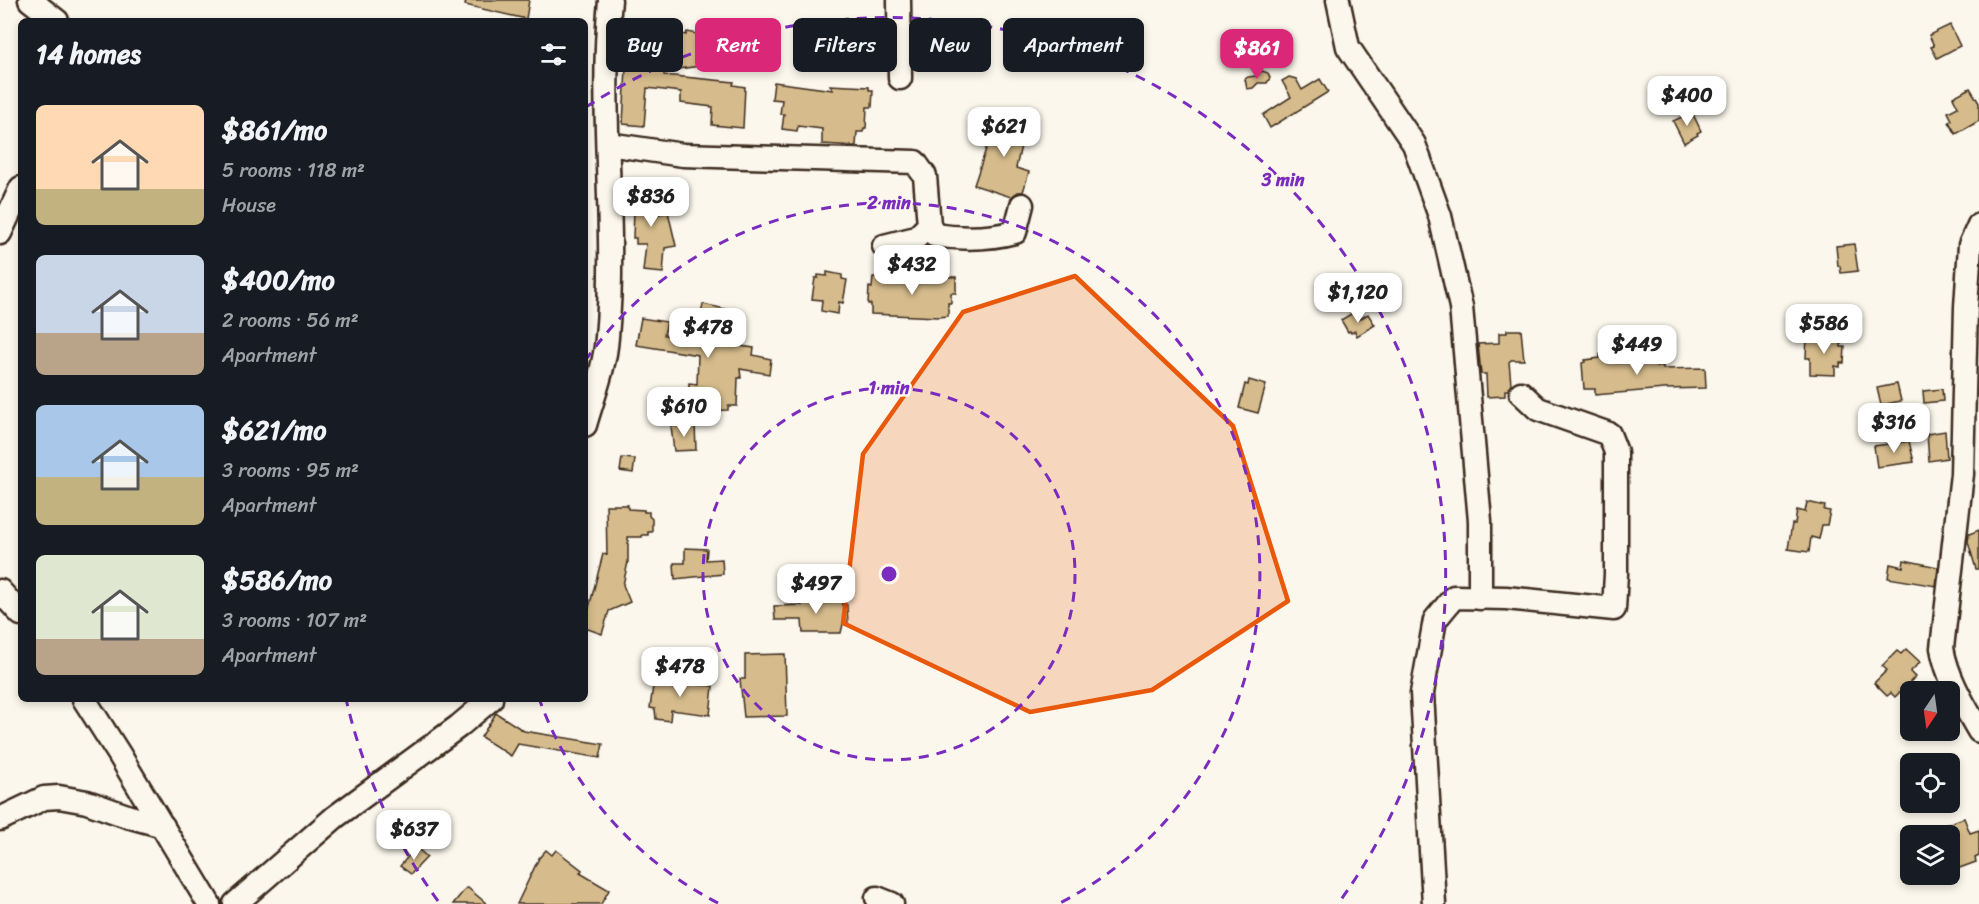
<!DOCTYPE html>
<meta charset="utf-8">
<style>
:root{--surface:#171b24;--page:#20242c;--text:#f1f3f6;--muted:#9ea1a6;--accent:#db2777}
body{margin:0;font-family:Sriracha,sans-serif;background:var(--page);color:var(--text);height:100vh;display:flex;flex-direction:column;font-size:22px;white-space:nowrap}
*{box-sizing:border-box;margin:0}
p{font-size:20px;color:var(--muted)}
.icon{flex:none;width:33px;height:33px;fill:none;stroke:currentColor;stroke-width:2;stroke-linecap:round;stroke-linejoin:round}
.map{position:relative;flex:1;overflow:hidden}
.sheet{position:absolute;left:18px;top:18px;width:570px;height:684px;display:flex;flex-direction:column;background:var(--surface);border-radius:9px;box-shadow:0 3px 9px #0003}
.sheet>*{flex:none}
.banner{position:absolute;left:606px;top:18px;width:570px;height:54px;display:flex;gap:12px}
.needle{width:39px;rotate:193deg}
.tools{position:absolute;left:1900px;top:681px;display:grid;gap:12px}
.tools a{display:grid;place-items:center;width:60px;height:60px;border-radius:9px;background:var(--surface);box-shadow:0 3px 9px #0003;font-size:30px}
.price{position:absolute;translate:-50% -51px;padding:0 14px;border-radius:12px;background:#fff;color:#222;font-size:20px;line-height:39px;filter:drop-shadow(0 2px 3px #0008)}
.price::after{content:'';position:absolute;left:50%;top:36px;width:18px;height:14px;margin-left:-9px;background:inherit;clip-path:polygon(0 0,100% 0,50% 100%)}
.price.current{background:var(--accent);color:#fff}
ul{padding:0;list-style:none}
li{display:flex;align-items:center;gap:18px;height:150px;padding:0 18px}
li span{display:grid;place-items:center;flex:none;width:168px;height:120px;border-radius:9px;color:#555}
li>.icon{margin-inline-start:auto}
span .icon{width:72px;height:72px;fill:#fffc;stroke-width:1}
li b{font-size:26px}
h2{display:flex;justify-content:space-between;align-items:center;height:72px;padding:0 18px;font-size:26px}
.tag{padding:0 21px;border-radius:9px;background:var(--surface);box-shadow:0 3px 9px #0003;font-size:21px;line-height:54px}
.tag.current{background:var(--accent);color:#fff}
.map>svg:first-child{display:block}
.building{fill:#d6bc8c;stroke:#3b2a1e;stroke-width:1.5}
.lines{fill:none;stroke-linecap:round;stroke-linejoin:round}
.minor-casing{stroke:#3b2a1e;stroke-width:27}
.minor{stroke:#fbf7ec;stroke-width:22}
.marked{fill:#e8590c;fill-opacity:0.2;stroke:#e8590c;stroke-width:4.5;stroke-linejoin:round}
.ring{fill:none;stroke:#7b2cbf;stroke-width:3;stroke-dasharray:10 8}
.centre{fill:#7b2cbf;stroke:#fbf7ec;stroke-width:3}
.ring-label{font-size:18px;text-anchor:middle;font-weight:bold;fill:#7b2cbf;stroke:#fbf7ec;stroke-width:5;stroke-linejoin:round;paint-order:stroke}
</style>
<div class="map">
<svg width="1979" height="904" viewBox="0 0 1979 904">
<rect width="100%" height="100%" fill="#fbf7ec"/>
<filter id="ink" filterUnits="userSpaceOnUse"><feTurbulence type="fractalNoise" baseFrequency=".0167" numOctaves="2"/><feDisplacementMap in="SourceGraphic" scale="12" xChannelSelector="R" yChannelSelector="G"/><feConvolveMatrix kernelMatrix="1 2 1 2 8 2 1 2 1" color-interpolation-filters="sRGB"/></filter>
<g filter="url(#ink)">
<g class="building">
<path d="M466 0H529L526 19 465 5Z"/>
<path d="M1950 25 1960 46 1937 58 1931 47 1934 46 1929 35Z"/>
<path d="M687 32 722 39 744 45V60L664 71V75L734 82 733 85 745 87 743 128 712 125 713 107 681 103V92L647 88 644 126 623 124 626 68 662 70 667 43 674 42 675 33 686 35Z"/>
<path d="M1262 71 1268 73 1270 78 1267 83H1258L1253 88 1247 89 1245 79 1248 77 1256 76Z"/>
<path d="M1289 77 1296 79 1302 90 1320 79 1328 92 1270 128 1263 115 1291 97 1282 81Z"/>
<path d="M774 82 833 90 830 85 869 87V90H873L872 107H867L866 128H864L863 132H857L856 146 822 144V129L798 126 797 131 782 129 784 114H780L782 100 772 99Z"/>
<path d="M1970 88 1979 103V121L1956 134 1949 122 1952 120 1948 112 1958 107 1953 97Z"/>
<path d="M998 112 1027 119 1016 168 1029 172 1023 192H1018L1011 197 974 185 988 143 991 144Z"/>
<path d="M1692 112 1701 131 1697 133 1698 135 1684 143 1673 121Z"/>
<path d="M635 182 655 184 653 215 668 212 676 246 665 248 663 273 643 271 646 244H636V238H633Z"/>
<path d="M1854 244 1858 271 1841 273 1840 266H1838L1836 246Z"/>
<path d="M827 272 842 275V279L847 280 843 303 839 302 838 314 821 311 822 300 812 299 815 278H818V275L827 276Z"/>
<path d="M912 276 956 277V293H951V303H948V316L938 317 871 314V304H868L869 287 872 288 873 277H912Z"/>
<path d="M703 304 725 309 718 343 754 348 753 355 771 359 769 374 740 369 741 378H738L737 406H728V410L697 411 698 402 688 401 689 383 697 384 698 355 636 345 641 318 667 322 664 335 696 340Z"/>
<path d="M1354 312 1358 320 1368 314 1375 325 1357 336 1355 331 1351 333 1350 331 1348 332 1341 320Z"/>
<path d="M1507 330H1521L1524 360H1511L1509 362 1511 384 1508 390H1505V396L1487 397 1486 374H1481L1478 344 1499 343V333H1507Z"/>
<path d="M1807 335 1827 336V339L1841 340V347H1845L1844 363H1840V367L1835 366V375L1810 374V358H1806Z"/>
<path d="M1615 352 1617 363 1656 361V367L1663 366V369L1705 368 1706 388 1664 389 1595 395V389H1584L1582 363 1585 362V360L1600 358V354Z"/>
<path d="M1249 380 1266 385 1258 413 1239 408 1245 384 1248 385Z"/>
<path d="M1897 384 1901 401 1881 405 1877 388Z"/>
<path d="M1942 389 1943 401 1924 403 1923 391Z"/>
<path d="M695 425 696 450 674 451 671 426Z"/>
<path d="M1945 431 1947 458 1929 461 1927 434Z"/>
<path d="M1909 441 1914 462 1877 467 1874 446Z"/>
<path d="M622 458 635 459 633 473 620 471Z"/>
<path d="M1807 502 1825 506 1824 510 1830 511 1827 525H1822L1819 539 1811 537 1809 552 1788 549 1792 524H1795L1797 510 1805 512Z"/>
<path d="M606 505H628V509L644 510V512H649V516L652 519V532H648V535H642V537H628V562L623 585 630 602 609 611 602 634 585 628V623L603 554 607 555Z"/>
<path d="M1979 530V569H1976L1968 542 1969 534Z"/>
<path d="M685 548 707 549 706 560 722 559 723 574 675 579 674 563H685Z"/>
<path d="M1904 560 1938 567 1936 586 1888 578 1890 564 1903 567Z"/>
<path d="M842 599V605H847L848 624H843L841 633H803L802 620H775L774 606 802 605 803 600Z"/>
<path d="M1906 649 1920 662 1910 672 1915 677 1895 697 1891 693 1887 696 1874 683 1887 670 1882 666 1897 651 1901 654Z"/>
<path d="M785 654 787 716 744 717 740 679H745V655Z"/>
<path d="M654 679 713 686 710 715 671 710 670 721 656 719 655 709 650 708Z"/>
<path d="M496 713 524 731 603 744 600 758 518 744 511 756 481 737Z"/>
<path d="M1964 818 1970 833 1979 830V856L1975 858 1976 862 1954 870 1950 859V836H1920L1919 834Z"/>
<path d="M416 847 427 857 411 874 400 866Z"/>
<path d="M546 850 552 855 556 850 582 870 580 873 609 890 601 904H517L539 858Z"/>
<path d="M466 888H468L487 904H453Z"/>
</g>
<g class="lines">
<defs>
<g id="minor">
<path d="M30 0 57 21"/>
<path d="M899 0 900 78"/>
<path d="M1338 0 1348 47 1414 144 1440 216 1461 307 1480 521V598"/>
<path d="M608 144 683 155 915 162 925 176 929 225 916 238 884 246"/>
<path d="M929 225 934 235C961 239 989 239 1015 232L1022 205"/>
<path d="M1979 225 1970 245 1966 307 1962 474 1942 648C1947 678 1964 705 1979 731"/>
<path d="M0 233 21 188"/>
<path d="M585 425C593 397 605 367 607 337 617 225 599 112 610 0"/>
<path d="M0 591 21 614"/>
<path d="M84 699 119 754 209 904"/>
<path d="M0 819 44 798 59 797 87 802 127 816 163 826"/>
<path d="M877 898 892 904"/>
<path d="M235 904 335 817 459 726 491 699"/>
<path d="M1434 904 1422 693 1435 620 1454 597 1506 598 1614 609 1616 574V452L1609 434 1538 409 1521 393"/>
</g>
</defs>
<use href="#minor" class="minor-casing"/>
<use href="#minor" class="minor"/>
</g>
</g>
<path class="marked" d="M1075 276 1233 426 1288 601 1152 690 1030 712 843 623 863 454 963 312Z"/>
<g class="ring">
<circle cx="889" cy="574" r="186"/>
<path d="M718 903A371 371 0 0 1 540 701M585 361A371 371 0 1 1 1060 903"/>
<path d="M438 901A557 557 0 0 1 346 699M586 107A557 557 0 0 1 1340 901"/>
</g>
<circle cx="889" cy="574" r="9" class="centre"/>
<g class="ring-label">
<text x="1283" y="186">3 min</text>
<text x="889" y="209">2 min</text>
<text x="889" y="394">1 min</text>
</g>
</svg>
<div class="tools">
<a><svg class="needle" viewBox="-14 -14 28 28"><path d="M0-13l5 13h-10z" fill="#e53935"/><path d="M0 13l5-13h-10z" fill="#9ea1a6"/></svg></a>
<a><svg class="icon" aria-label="locate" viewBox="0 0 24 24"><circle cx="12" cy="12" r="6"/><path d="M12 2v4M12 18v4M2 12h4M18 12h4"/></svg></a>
<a><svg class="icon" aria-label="layers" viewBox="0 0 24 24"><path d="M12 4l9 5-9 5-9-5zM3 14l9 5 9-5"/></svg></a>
</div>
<b class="price current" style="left:1257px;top:80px">$861</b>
<b class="price" style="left:1687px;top:127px">$400</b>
<b class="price" style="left:1004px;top:158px">$621</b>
<b class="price" style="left:651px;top:228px">$836</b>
<b class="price" style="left:912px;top:296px">$432</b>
<b class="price" style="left:1358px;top:324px">$1,120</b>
<b class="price" style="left:1824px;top:355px">$586</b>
<b class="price" style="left:708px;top:359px">$478</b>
<b class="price" style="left:1637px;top:376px">$449</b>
<b class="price" style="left:684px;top:438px">$610</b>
<b class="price" style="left:1894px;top:454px">$316</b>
<b class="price" style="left:816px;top:615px">$497</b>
<b class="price" style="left:680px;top:698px">$478</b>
<b class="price" style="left:414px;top:861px">$637</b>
<div class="banner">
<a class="tag">Buy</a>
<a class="tag current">Rent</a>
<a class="tag">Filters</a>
<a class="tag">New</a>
<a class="tag">Apartment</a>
</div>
<section class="sheet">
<h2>14 homes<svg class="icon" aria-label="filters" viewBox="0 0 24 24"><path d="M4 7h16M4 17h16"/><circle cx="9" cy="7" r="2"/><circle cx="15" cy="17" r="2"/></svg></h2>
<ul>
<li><span style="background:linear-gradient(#ffd9b3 70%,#c2b280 0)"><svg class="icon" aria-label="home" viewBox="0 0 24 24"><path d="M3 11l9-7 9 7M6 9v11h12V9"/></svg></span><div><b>$861/mo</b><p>5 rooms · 118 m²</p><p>House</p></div></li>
<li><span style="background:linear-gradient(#c9d6e8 65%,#b9a48a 0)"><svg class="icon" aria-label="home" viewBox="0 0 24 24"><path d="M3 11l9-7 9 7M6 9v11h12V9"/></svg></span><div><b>$400/mo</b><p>2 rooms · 56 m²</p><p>Apartment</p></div></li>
<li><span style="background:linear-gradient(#a9c7e8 60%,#c2b280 0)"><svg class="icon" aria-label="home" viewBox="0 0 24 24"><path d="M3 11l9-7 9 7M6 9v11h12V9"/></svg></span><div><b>$621/mo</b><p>3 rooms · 95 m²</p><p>Apartment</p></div></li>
<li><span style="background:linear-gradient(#dfe7d0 70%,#b9a48a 0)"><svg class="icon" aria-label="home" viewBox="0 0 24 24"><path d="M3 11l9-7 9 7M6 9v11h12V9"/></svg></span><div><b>$586/mo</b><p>3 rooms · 107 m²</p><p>Apartment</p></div></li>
</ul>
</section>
</div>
